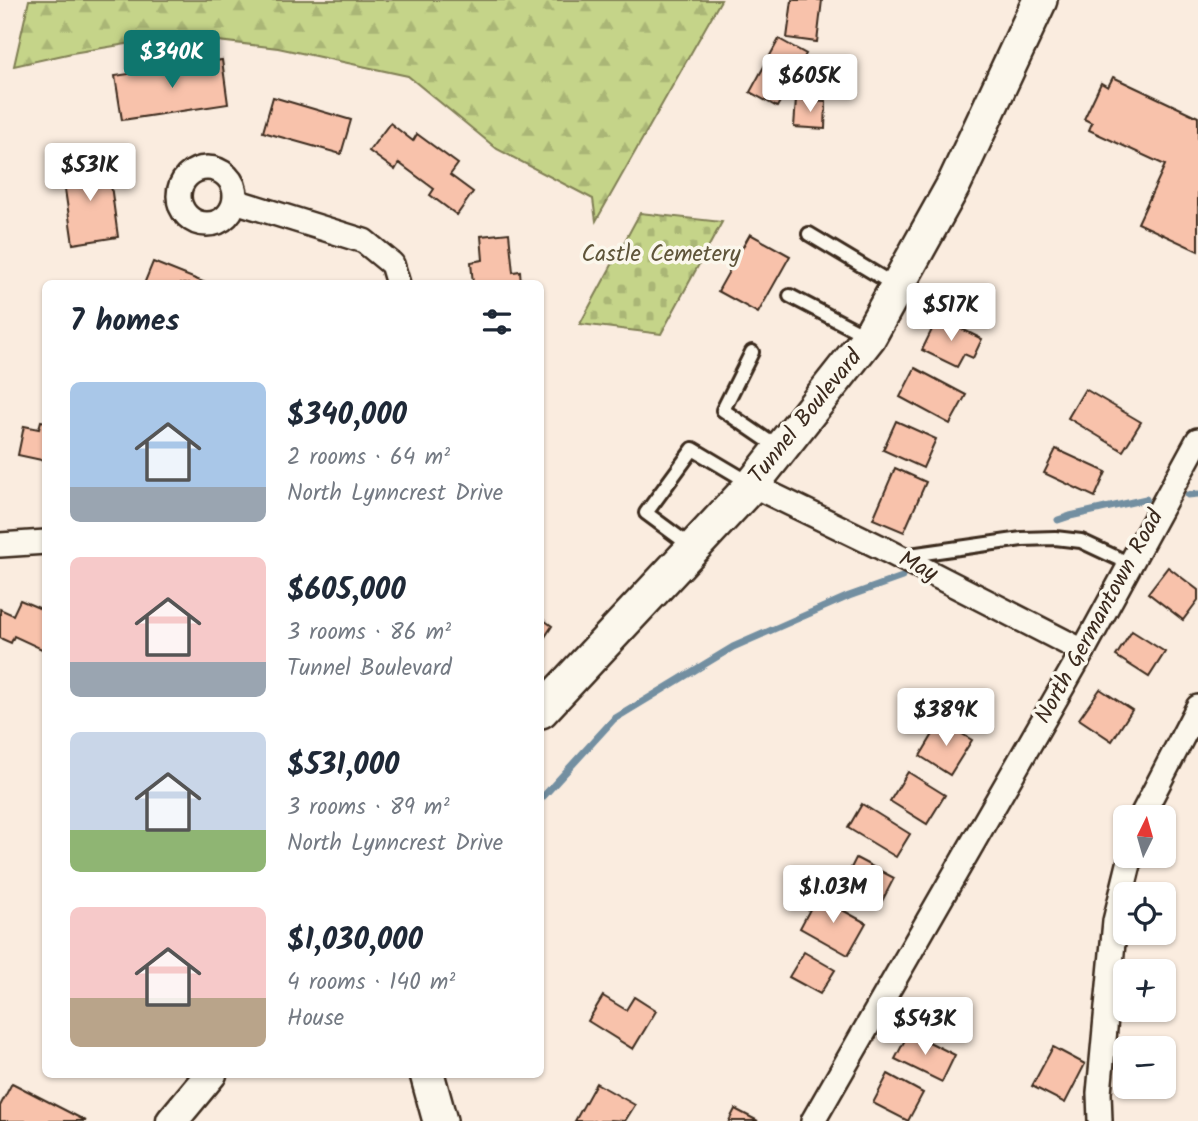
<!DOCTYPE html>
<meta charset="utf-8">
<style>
:root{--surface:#fff;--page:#f2f2f3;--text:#1f2937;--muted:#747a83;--accent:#0f766e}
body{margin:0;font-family:Kalam,sans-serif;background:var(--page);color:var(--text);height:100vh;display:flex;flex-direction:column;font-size:26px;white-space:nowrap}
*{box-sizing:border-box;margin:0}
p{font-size:23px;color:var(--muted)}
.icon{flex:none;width:38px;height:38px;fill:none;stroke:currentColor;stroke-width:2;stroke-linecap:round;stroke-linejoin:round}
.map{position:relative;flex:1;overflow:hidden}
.side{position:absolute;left:42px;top:280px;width:502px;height:798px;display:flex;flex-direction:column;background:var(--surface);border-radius:10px;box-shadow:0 2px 5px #0004}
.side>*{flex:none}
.needle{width:46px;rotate:5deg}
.controls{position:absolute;left:1113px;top:805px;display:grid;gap:14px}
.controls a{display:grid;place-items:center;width:63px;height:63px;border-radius:10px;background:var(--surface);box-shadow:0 2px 5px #0004;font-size:35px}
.price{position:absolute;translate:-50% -60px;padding:0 16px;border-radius:7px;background:#fff;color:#222;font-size:23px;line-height:46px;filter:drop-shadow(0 2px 4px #0008)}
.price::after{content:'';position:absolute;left:50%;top:42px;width:21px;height:16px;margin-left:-10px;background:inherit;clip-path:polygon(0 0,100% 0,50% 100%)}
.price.active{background:var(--accent);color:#fff}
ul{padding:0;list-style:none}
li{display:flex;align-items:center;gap:21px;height:175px;padding:0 28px}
li span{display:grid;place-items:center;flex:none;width:196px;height:140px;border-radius:10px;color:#555}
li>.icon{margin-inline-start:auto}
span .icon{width:84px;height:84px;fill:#fffc;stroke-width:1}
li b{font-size:30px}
h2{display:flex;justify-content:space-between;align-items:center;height:84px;padding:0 28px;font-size:30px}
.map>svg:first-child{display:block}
.forest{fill:url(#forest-firs);stroke:#807f54;stroke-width:2}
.cemetery{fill:url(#cemetery-stones);stroke:#807f54;stroke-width:2}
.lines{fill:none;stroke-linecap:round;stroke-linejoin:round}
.stream{stroke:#738fa1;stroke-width:7}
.building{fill:#f8c2ab;stroke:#3b2a1e;stroke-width:2}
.service-casing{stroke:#3b2a1e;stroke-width:18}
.minor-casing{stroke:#3b2a1e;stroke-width:28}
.tertiary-casing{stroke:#3b2a1e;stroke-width:35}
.secondary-casing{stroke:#3b2a1e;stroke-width:38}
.service{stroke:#fbf7ec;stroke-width:12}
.minor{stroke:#fbf7ec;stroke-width:23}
.tertiary{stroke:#fbf7ec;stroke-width:30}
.secondary{stroke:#fbf7ec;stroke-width:33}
.labels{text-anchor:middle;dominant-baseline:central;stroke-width:7;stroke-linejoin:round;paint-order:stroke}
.park-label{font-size:23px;fill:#5e5439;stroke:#fbf7ec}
.street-label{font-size:23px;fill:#3b2a1e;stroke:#fbf7ec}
</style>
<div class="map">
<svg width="1198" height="1121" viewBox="0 0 1198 1121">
<defs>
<pattern id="forest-firs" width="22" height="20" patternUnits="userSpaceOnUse" patternTransform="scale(1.75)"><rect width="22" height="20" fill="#c5d489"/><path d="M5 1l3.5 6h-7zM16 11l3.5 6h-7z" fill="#aab676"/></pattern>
<pattern id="cemetery-stones" width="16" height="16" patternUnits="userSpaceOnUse" patternTransform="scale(1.75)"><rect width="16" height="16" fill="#c5d489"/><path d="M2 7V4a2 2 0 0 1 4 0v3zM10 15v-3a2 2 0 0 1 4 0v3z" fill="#aab676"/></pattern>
</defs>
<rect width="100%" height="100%" fill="#faecdf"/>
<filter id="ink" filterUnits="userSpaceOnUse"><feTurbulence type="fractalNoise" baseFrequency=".0143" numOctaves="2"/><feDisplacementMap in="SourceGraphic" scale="14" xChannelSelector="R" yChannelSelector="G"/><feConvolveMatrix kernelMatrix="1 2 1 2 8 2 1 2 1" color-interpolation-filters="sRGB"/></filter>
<g filter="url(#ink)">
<path class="forest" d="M29 0H721L596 221 593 199 497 149 408 76 278 48 175 36 72 53 14 66Z"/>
<path class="cemetery" d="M640 213 722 222 661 334 580 324Z"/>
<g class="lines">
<g class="stream">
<path d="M1188 495 1198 494"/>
<path d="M1058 520 1070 516 1146 499"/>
<path d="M541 799 614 719 733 647 849 596 902 577"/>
</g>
</g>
<g class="building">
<path d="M792 0H822L817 42 787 38Z"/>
<path d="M779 39 806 54 777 107 750 92Z"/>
<path d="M222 60 228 104 122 120 115 76Z"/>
<path d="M1113 77 1198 117V251L1138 223 1165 165 1089 130 1092 123 1084 119 1101 83 1108 87Z"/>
<path d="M273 97 351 120 341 154 263 132Z"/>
<path d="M796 99 826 101 825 129 794 127Z"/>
<path d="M390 123 413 141 417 134 458 164 450 175 473 192 457 215 430 195 434 189 399 163 395 170 369 151Z"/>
<path d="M108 163 118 237 73 244 62 169Z"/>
<path d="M509 233 513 272 520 271 521 284H473L471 262 483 260 481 236Z"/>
<path d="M750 234 790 256 758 313 718 291Z"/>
<path d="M153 262 208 284H144Z"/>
<path d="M938 317 982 339 973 358 964 354 957 367 922 350Z"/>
<path d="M915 368 966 395 950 424 900 397Z"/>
<path d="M1085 389 1141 422 1123 451 1068 418Z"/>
<path d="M41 421 46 422V461L18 455 24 426 39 429Z"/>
<path d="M896 421 936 439 923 468 883 450Z"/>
<path d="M1056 449 1106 472 1095 497 1044 473Z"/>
<path d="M895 468 926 482 904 532 873 519Z"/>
<path d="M1168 567 1198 590V600L1183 620 1148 593Z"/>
<path d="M20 600 46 611V651L14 636 11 643 0 638V609L13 615Z"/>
<path d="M541 618 552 626 541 643Z"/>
<path d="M1132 631 1165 652 1149 677 1116 656Z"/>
<path d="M1100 689 1132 710 1112 741 1079 719Z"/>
<path d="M941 721 972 740 950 775 920 756Z"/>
<path d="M908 772 945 795 927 824 890 801Z"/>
<path d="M862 804 910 834 896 857 848 828Z"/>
<path d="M856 858 894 878 879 907 841 888Z"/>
<path d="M817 896 866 923 848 955 800 928Z"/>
<path d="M804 952 835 970 820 994 789 977Z"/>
<path d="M603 996 626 1010 634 997 656 1011 633 1049 588 1021Z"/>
<path d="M909 1032 955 1055 942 1082 895 1059Z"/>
<path d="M1053 1047 1085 1064 1065 1103 1032 1086Z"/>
<path d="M888 1074 923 1093 908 1121 873 1103Z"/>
<path d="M12 1083 86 1121H0V1106Z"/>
<path d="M596 1083 635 1105 625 1121 610 1120 609 1121H575Z"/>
<path d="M735 1109 758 1121H729Z"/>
</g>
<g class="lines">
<defs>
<g id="service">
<path d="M809 234 896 286"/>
<path d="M790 296 867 336"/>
<path d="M752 352 723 410 780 449"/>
<path d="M692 547 646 513 693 449 752 484"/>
<path d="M903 556 1022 539 1055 538 1081 541 1130 564"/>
</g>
<g id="minor">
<circle cx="207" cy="196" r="28"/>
<path d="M235 201 364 241 392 264 398 284"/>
<path d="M752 485 882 548 1083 651"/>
<path d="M0 545 46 542"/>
<path d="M1141 817 1198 707"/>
<path d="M813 1121 1083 651 1198 440"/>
<path d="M1100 1121 1099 1093 1115 921 1131 856"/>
</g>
<path id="tertiary" d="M172 1121 211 1074"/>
<g id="secondary">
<path d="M541 711 752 485 869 337 954 184 1040 0"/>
<path d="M427 1074 440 1121"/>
</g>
</defs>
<use href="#service" class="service-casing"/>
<use href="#minor" class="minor-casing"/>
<use href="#tertiary" class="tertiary-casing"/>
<use href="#secondary" class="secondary-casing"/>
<use href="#service" class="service"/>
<use href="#minor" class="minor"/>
<use href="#tertiary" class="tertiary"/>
<use href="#secondary" class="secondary"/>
</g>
</g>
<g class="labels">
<g class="park-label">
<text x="661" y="255">Castle Cemetery</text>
</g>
<g class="street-label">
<text transform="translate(806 417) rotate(-51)">Tunnel Boulevard</text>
<text transform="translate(918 567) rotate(27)">May</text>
<text transform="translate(1100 617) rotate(-61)">North Germantown Road</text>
</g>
</g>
</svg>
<div class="controls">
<a><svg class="needle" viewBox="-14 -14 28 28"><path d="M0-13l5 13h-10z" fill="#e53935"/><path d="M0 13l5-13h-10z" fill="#747a83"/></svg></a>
<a><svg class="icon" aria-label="locate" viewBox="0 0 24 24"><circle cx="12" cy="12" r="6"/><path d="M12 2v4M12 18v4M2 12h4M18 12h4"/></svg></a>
<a>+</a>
<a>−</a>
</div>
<b class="price active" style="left:172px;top:90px">$340K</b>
<b class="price" style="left:810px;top:114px">$605K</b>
<b class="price" style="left:90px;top:203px">$531K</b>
<b class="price" style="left:951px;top:343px">$517K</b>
<b class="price" style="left:946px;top:748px">$389K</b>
<b class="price" style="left:833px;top:925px">$1.03M</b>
<b class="price" style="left:925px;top:1057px">$543K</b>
<section class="side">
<h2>7 homes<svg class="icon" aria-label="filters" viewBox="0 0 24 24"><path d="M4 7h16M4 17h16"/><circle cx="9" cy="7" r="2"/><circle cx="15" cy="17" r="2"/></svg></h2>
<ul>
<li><span style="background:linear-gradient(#a9c7e8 75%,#9aa5b1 0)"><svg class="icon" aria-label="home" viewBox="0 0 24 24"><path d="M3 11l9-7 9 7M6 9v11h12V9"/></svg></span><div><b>$340,000</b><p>2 rooms · 64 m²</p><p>North Lynncrest Drive</p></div></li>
<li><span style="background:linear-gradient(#f6c9c9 75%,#9aa5b1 0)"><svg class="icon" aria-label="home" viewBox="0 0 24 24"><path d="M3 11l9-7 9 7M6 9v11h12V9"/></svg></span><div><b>$605,000</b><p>3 rooms · 86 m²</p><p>Tunnel Boulevard</p></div></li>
<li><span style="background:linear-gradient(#c9d6e8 70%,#8fb573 0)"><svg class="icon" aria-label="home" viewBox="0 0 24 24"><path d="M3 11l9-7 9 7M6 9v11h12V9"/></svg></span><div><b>$531,000</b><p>3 rooms · 89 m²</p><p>North Lynncrest Drive</p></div></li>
<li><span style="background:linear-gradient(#f6c9c9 65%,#b9a48a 0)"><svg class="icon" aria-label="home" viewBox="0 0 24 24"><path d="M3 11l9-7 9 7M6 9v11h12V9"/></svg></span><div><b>$1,030,000</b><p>4 rooms · 140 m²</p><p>House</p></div></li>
</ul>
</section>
</div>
